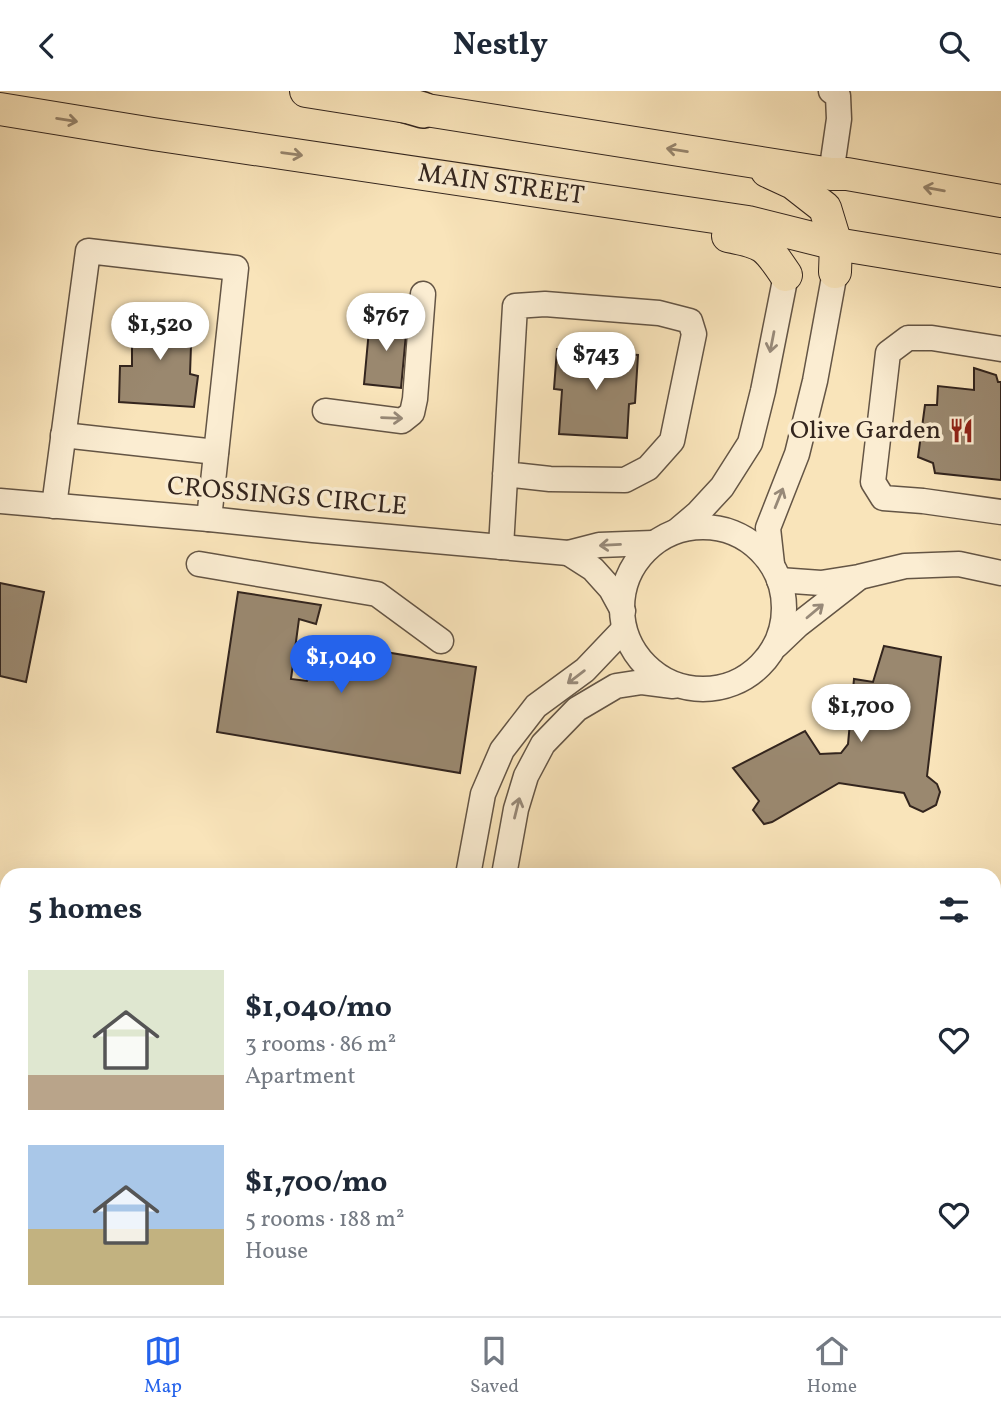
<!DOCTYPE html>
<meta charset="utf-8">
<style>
:root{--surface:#fff;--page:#f6f6f7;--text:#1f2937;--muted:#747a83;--line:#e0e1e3;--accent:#2563eb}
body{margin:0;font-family:Vollkorn,serif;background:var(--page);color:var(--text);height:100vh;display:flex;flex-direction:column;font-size:26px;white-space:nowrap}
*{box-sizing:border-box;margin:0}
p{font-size:23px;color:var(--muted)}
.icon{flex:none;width:38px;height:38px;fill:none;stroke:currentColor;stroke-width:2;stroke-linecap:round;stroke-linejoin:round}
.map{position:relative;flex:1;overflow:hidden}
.side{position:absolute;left:0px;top:777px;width:1001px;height:448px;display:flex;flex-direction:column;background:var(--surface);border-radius:21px 21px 0 0;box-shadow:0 7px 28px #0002}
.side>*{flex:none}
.price{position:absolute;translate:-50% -60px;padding:0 16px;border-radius:24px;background:#fff;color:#222;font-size:23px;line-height:46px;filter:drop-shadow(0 2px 4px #0008)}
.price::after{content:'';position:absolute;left:50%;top:42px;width:21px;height:16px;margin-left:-10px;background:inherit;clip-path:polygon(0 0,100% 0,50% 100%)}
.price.active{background:var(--accent);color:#fff}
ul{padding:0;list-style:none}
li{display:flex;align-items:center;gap:21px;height:175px;padding:0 28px}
li span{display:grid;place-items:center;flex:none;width:196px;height:140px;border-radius:0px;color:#555}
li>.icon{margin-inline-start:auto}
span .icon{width:84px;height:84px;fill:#fffc;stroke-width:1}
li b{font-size:30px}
h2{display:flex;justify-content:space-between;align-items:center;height:84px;padding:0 28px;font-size:30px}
header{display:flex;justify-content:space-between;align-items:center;height:91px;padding:0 28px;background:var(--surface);font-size:32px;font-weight:700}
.tab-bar{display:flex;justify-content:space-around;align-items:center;height:98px;border-top:2px solid var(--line);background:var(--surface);font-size:19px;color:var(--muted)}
.tab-bar a{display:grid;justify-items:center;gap:4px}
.tab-bar .active{color:var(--accent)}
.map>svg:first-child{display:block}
.building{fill:#9a886f;stroke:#33251e;stroke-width:2}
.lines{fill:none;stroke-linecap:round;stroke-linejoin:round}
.minor-casing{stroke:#645545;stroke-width:27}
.major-casing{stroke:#33251e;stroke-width:34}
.highway-casing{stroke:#33251e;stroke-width:38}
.minor{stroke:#fbedd2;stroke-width:24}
.major{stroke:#f9e4ba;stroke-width:32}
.highway{stroke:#f9e4ba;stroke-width:35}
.oneway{stroke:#96846c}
.oneway2{stroke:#978978}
.labels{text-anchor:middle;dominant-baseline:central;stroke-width:7;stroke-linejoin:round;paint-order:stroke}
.street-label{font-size:26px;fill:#33251e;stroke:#fbedd2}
.poi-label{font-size:26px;fill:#33251e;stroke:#fbedd2;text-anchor:end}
</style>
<header><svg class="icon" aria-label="back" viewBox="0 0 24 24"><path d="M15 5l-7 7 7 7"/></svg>Nestly<svg class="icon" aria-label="search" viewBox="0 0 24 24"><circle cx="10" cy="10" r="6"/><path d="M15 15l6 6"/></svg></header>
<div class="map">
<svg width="1001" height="1225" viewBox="0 0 1001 1225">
<rect width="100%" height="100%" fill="#f9e4ba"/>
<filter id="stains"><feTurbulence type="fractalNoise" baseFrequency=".00286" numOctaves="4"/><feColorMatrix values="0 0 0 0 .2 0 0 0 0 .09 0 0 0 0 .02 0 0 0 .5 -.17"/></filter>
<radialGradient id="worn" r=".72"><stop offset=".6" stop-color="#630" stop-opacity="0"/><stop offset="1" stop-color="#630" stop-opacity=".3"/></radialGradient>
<g class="building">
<path d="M132 221 192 227 190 283 198 285 194 316 119 311 120 275H132Z"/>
<path d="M370 228 407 232 401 297 364 293Z"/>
<path d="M557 258 638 264 635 312 629 313 627 347 559 343 562 299 554 298Z"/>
<path d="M974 277 996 284 998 291H1001V389L935 382 933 372 918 366 925 314H937L938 295 974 299Z"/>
<path d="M0 492 44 501 26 591 0 585Z"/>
<path d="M238 501 321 514 316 533 299 528 291 588 307 590 313 571 371 584 379 560 476 576 460 682 217 641Z"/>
<path d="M884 555 941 566 927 685 937 693 940 701 936 714 923 721 910 715 904 702 839 692 772 731 764 733 753 719 759 710 733 677 805 640 820 663 841 662 848 653 854 588 873 591Z"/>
<path d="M0 967 6 968 0 999Z"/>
<path d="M6 968 7 1187 4 1204 0 1203V999Z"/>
<path d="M994 1131 1001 1132V1225H674L675 1218H994Z"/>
<path d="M470 1218H611L610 1225H533L516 1223 514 1225H469Z"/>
<path d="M621 1218H659L657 1225H619Z"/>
</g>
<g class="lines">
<defs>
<g id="minor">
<path d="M831 83 839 28 838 5 831 0"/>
<path d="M1001 258 932 247H908L888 262 873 391 883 407 923 410 1001 421"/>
<path d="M325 320 402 330 412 322 415 308 423 203"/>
<path d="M63 344 216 361"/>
<path d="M0 410 209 428 313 439 568 462 599 454 653 452"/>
<path d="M54 415 88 160 236 177 209 428"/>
<circle cx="703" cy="517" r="81"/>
<path d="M678 439 698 422 722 396 750 352 763 300 786 184"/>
<path d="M501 456 515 215 545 213 659 222 690 230 694 243 672 350 648 377 625 389 550 388 505 383"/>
<path d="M568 462 593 478 611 498 623 520"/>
<path d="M199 473 377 503 441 550"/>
<path d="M772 473 768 437 797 363 815 290 835 181"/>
<path d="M779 489 821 492 859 486 905 475 959 473 1001 482"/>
<path d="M777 554 798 534 857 488"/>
<path d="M468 784 483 703 502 659 536 615 585 579 624 538"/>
<path d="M504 784 516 718 526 685 543 653 577 618 616 595 642 591 673 595"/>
<path d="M411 1225 413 1218"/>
</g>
<g id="major">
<path d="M306 0 831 83H847L1001 110"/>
<path d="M0 18 153 43 748 131 836 153 1001 180"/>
<path d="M767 80 793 92 825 117 836 153 835 181"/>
<path d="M728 145C764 152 766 154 786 184"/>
</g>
<path id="highway" d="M358 0 423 19"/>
</defs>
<use href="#minor" class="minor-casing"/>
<use href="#major" class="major-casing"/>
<use href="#highway" class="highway-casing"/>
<use href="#minor" class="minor"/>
<use href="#major" class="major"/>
<use href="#highway" class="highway"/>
</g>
<defs><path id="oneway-shaft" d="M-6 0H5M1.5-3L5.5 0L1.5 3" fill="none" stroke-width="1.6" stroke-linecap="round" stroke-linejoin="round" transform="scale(1.75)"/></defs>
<g class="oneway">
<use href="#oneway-shaft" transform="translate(67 29) rotate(9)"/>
<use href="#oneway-shaft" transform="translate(677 59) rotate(-171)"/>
<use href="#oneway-shaft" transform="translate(292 63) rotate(8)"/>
<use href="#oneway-shaft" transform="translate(934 98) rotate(-170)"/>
</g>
<g class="oneway2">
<use href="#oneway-shaft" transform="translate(772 251) rotate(101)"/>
<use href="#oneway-shaft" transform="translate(392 327) rotate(2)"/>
<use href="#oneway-shaft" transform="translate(779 407) rotate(-68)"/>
<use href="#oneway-shaft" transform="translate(610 454) rotate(177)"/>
<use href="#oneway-shaft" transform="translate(815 520) rotate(-40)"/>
<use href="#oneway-shaft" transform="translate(576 586) rotate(143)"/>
<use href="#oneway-shaft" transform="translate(517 717) rotate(-76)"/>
</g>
<defs>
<symbol id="restaurant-bare" viewBox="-9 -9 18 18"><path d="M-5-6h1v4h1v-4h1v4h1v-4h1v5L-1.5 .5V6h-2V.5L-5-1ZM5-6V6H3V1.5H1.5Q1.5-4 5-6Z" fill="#8f2418" stroke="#fbedd2" stroke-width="2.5" paint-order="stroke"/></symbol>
</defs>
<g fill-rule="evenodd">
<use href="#restaurant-bare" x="944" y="322" width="35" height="35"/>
</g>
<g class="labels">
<g class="street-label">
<text transform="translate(501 94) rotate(8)">MAIN STREET</text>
<text transform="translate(287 406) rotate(5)">CROSSINGS CIRCLE</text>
</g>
<g class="poi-label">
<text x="941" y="340">Olive Garden</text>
</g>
</g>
<rect width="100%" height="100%" filter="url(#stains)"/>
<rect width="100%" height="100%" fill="url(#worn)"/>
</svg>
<b class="price" style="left:386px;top:262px">$767</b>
<b class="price" style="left:160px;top:271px">$1,520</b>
<b class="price" style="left:596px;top:301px">$743</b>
<b class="price active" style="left:341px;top:604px">$1,040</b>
<b class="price" style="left:861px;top:653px">$1,700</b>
<section class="side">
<h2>5 homes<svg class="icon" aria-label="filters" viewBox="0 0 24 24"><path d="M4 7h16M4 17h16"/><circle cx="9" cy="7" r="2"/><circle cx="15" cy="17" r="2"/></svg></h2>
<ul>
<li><span style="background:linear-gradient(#dfe7d0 75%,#b9a48a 0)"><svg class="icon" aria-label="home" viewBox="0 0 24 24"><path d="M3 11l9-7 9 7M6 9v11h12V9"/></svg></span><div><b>$1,040/mo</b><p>3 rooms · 86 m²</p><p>Apartment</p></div><svg class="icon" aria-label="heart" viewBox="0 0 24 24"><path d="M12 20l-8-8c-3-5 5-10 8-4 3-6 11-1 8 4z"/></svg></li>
<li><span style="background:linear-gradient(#a9c7e8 60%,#c2b280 0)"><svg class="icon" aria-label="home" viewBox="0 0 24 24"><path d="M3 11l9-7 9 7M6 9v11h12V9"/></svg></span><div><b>$1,700/mo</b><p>5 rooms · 188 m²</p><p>House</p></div><svg class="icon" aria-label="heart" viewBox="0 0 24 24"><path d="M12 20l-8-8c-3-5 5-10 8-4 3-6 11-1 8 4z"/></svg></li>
</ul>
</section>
</div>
<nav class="tab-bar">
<a class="active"><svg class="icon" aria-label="map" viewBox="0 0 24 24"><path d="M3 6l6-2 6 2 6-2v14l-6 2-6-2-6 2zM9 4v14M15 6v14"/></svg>Map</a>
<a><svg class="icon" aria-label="saved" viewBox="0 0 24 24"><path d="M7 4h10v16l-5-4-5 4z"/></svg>Saved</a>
<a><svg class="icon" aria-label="home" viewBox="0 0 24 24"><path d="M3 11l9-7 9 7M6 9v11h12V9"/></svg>Home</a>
</nav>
